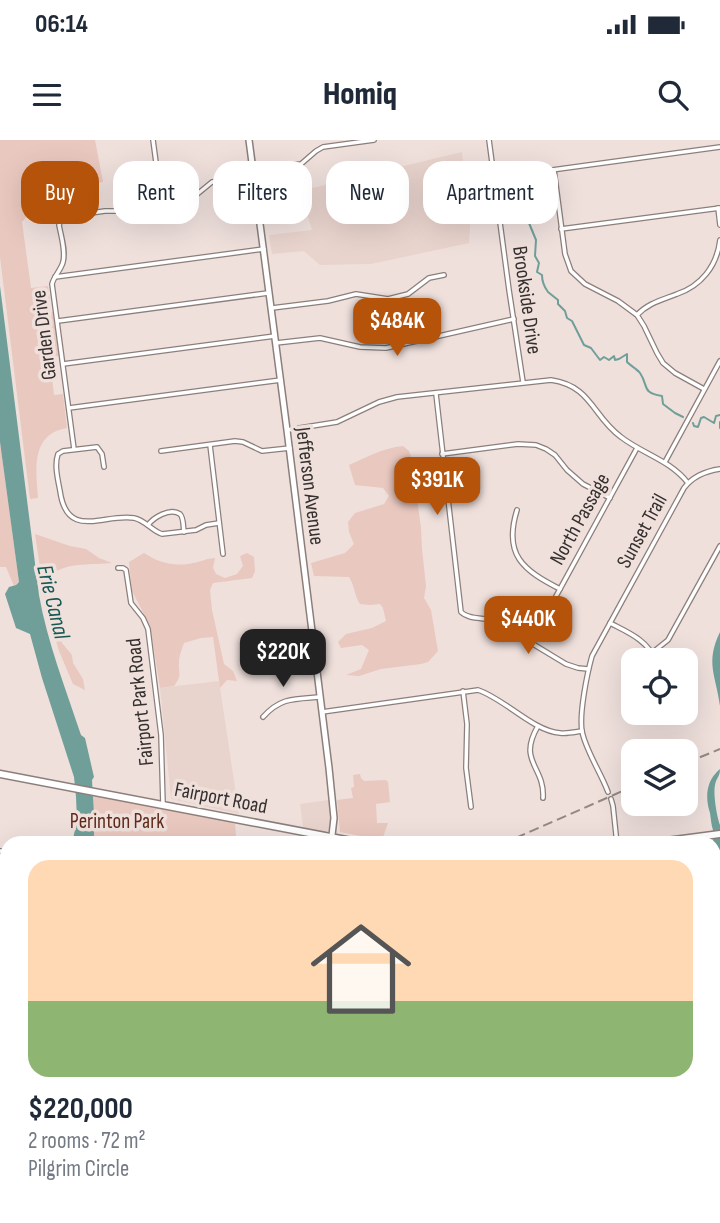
<!DOCTYPE html>
<meta charset="utf-8">
<style>
:root{--surface:#fff;--page:#f2f2f3;--text:#1f2937;--muted:#747a83;--line:#e0e1e3;--accent:#b45309}
body{margin:0;font-family:"Sofia Sans Condensed",sans-serif;background:var(--page);color:var(--text);height:100vh;display:flex;flex-direction:column;font-size:26px;white-space:nowrap}
*{box-sizing:border-box;margin:0}
p{font-size:23px;color:var(--muted)}
.icon{flex:none;width:38px;height:38px;fill:none;stroke:currentColor;stroke-width:2;stroke-linecap:round;stroke-linejoin:round}
.map{position:relative;flex:1;overflow:hidden}
.details{position:absolute;left:0px;top:696px;width:721px;height:387px;display:flex;flex-direction:column;background:var(--surface);border-radius:21px 21px 0 0;box-shadow:0 7px 28px #0002}
.details>*{flex:none}
.guide{position:absolute;left:21px;top:21px;width:679px;height:63px;display:flex;gap:14px}
.fabs{position:absolute;left:621px;top:508px;display:grid;gap:14px}
.fabs a{display:grid;place-items:center;width:77px;height:77px;border-radius:14px;background:var(--surface);box-shadow:0 7px 28px #0002;font-size:35px}
.price{position:absolute;translate:-50% -60px;padding:0 16px;border-radius:14px;background:var(--accent);color:#fff;font-size:23px;line-height:46px;filter:drop-shadow(0 2px 4px #0008)}
.price::after{content:'';position:absolute;left:50%;top:42px;width:21px;height:16px;margin-left:-10px;background:inherit;clip-path:polygon(0 0,100% 0,50% 100%)}
.price.selected{background:#222;color:#fff}
ul{padding:0;list-style:none}
li{display:grid;align-content:center;gap:14px;height:371px;padding:0 28px}
li+li{border-top:2px solid var(--line)}
li span{display:grid;place-items:center;height:217px;border-radius:21px;color:#555}
li>.icon{margin-inline-start:auto}
span .icon{width:126px;height:126px;fill:#fffc;stroke-width:1}
li b{font-size:30px}
.pill{padding:0 24px;border-radius:21px;background:var(--surface);box-shadow:0 7px 28px #0002;font-size:24px;line-height:63px}
.pill.selected{background:var(--accent);color:#fff}
.status{display:flex;justify-content:space-between;align-items:center;height:49px;padding:0 35px;background:var(--surface);direction:ltr}
.status svg{height:19px;fill:currentColor}
header{display:flex;justify-content:space-between;align-items:center;height:91px;padding:0 28px;background:var(--surface);font-size:32px;font-weight:800}
.map>svg:first-child{display:block}
.built{fill:#e9d3cd}
.green{fill:#e9c8bf}
.water{fill:#709f9a}
.lines{fill:none;stroke-linecap:round;stroke-linejoin:round}
.stream{stroke:#709f9a;stroke-width:2}
.street-casing{stroke:#8c7f7b;stroke-width:6}
.secondary-casing{stroke:#8c7f7b;stroke-width:8}
.primary-casing{stroke:#8c7f7b;stroke-width:9}
.street{stroke:#fff;stroke-width:3.5}
.secondary{stroke:#fff;stroke-width:5}
.primary{stroke:#fff;stroke-width:6}
.rail{stroke:#928885;stroke-width:2;stroke-dasharray:10 5;stroke-linecap:butt}
.labels{text-anchor:middle;dominant-baseline:central;stroke-width:7;stroke-linejoin:round;paint-order:stroke}
.street-label{font-size:21px;fill:#35302e;stroke:#efe0dc}
.park-label{font-size:21px;fill:#5f2b1c;stroke:#efe0dc}
.water-label{font-size:23px;font-style:italic;fill:#165954;stroke:#efe0dc}
</style>
<div class="status"><b>06:14</b><svg viewBox="0 0 49 12"><path d="M0 12V9h3v3zM5 12V6h3v6zM10 12V3h3v9zM15 12V0h3v12zM26 1h20v11H26zM47 4h2v5h-2z"/></svg></div>
<header><svg class="icon" aria-label="menu" viewBox="0 0 24 24"><path d="M4 6h16M4 12h16M4 18h16"/></svg>Homiq<svg class="icon" aria-label="search" viewBox="0 0 24 24"><circle cx="10" cy="10" r="6"/><path d="M15 15l6 6"/></svg></header>
<div class="map">
<svg width="720" height="1083" viewBox="0 0 720 1083">
<rect width="100%" height="100%" fill="#efe0dc"/>
<g class="built">
<path d="M462 12 467 60 471 73 469 103 371 124 320 125 304 111 272 114 269 95 312 90 300 51Z"/>
<path d="M219 541 239 674 171 659 160 548Z"/>
<path d="M329 660 331 682 330 689 325 692 303 687 300 664Z"/>
<path d="M0 1045 7 1046V1076H16L17 1083H0Z"/>
</g>
<g class="green">
<path d="M0 0H95L103 42 57 48 42 58 22 82 31 148 48 146 50 161 33 163 34 174 53 172 59 216 45 218 43 224 46 228 51 229 54 255 63 254 67 288C30 294 36 331 38 358L30 359 0 117Z"/>
<path d="M0 302 19 442 14 446 6 427H0Z"/>
<path d="M403 306 409 311 416 329V352L421 388 422 409 426 446 424 458 431 470 438 511 428 522 421 524 381 529 359 536 346 535 361 529 369 510 362 505 341 508 338 502 346 494 372 488 386 481 383 468 380 464 370 465 360 464C354 455 355 446 349 437L314 436 311 423 345 413 354 404 349 392 348 382 355 373 384 364 389 356 383 348 355 345 349 325C367 317 383 308 403 306Z"/>
<path d="M35 394 70 406 86 409 99 418 112 423C92 425 68 422 52 434L53 461 59 491 62 503 72 515 73 523 83 539 85 550 73 544 59 511 46 467Z"/>
<path d="M144 413C159 423 175 427 193 423 201 422 207 418 215 418L213 428 216 434 225 438 237 434 243 426 240 416 247 413 254 417 255 431 252 438 213 443 210 450 212 470 224 524 233 531 237 541 227 540 220 548 213 497 201 498 184 503C182 509 179 516 179 522 178 535 183 534 174 546L160 548 150 486 132 451 129 422Z"/>
<path d="M360 634 361 638 364 641 386 640 388 642 390 662 376 664 377 683H388L382 700 340 692 337 660 353 658 351 648 354 647 353 635Z"/>
<path d="M93 655 227 681 235 684 236 696 232 700V704H94Z"/>
<path d="M714 1030 720 1032V1083H644V1076H714Z"/>
</g>
<g class="water">
<path d="M0 146 39 455C47 501 66 550 81 595L85 598 94 637 92 640 94 674V703H72L77 681 76 657 74 637 42 538 30 494 16 488 5 454 9 447 16 445 19 442 0 302Z"/>
<path d="M720 492V566C716 535 705 523 720 492Z"/>
<path d="M720 629C720 637 716 638 715 645 713 654 717 677 720 685V734L714 732 713 690C711 684 711 679 710 673 705 656 706 641 720 629Z"/>
</g>
<g class="lines">
<g class="stream">
<path d="M530 68 529 83 536 100 535 116 539 123 537 132 542 135C542 141 545 148 548 152L558 160V164L565 171 567 178 572 181 584 205 591 208 600 220 604 217 609 220 614 216 615 220 619 219 627 214V222C631 226 637 229 640 233 649 246 641 253 662 256L663 264 675 273 683 277"/>
<path d="M720 282V288"/>
<path d="M693 283 694 286 698 287 701 278 704 277 714 283 716 276 720 275"/>
<path d="M0 1033 7 1031"/>
</g>
<defs>
<g id="street">
<path d="M153 0 162 67"/>
<path d="M489 0 509 150 523 242"/>
<path d="M253 30 301 24 316 11 323 7 374 0"/>
<path d="M554 30 565 114 571 131 585 144 618 161 637 175 644 186 657 213 663 223 675 233 704 249"/>
<path d="M494 38 720 7"/>
<path d="M718 68 720 85"/>
<path d="M561 89 720 68"/>
<path d="M55 137 264 109"/>
<path d="M272 168 328 161 356 154 388 159 408 154 429 138 444 135"/>
<path d="M637 175C648 163 662 160 677 154 701 146 717 126 720 100"/>
<path d="M58 181 268 153"/>
<path d="M276 203 320 198 360 207 386 208 514 179"/>
<path d="M63 224 275 196"/>
<path d="M436 254 461 472C469 480 484 477 495 481L566 524 578 528 588 529"/>
<path d="M69 268 281 240"/>
<path d="M287 290 337 282 379 262 397 257 551 240C592 246 592 276 621 297 643 314 670 320 688 343"/>
<path d="M210 305 223 414"/>
<path d="M74 309 52 144C54 136 61 130 63 122 66 111 61 96 59 85L62 78 69 76 105 71H142L184 65 212 42 254 36"/>
<path d="M161 311 235 301 243 302 262 311 290 308"/>
<path d="M442 314 518 304 536 305 546 309 555 315 567 330 583 344 610 358"/>
<path d="M665 322 720 221"/>
<path d="M104 327 102 314 97 307 63 311 58 314C54 325 58 340 60 351 67 401 104 373 134 378 145 380 152 391 162 394L196 390 206 385 219 383"/>
<path d="M517 370C503 415 523 430 560 449"/>
<path d="M148 385C153 378 170 367 180 374 184 378 183 387 184 392"/>
<path d="M118 428H123L126 430 131 463 143 478 148 489 161 595 163 664"/>
<path d="M610 483C627 492 648 500 655 520"/>
<path d="M531 502 637 308"/>
<path d="M653 512 668 500 720 406"/>
<path d="M463 551 467 584 466 628 471 667"/>
<path d="M322 572 478 550C505 559 533 591 560 593 567 594 575 592 582 591"/>
<path d="M263 577C281 557 295 559 320 557"/>
<path d="M538 586C517 622 545 626 543 658"/>
<path d="M608 652C601 633 585 609 582 591 579 574 587 534 592 516L684 348C693 336 706 331 720 329"/>
<path d="M611 659 613 666 617 704"/>
<path d="M0 711H7"/>
<path d="M0 788 7 777"/>
<path d="M0 874 7 870"/>
<path d="M522 1076 552 1083"/>
<path d="M624 1076 626 1083"/>
<path d="M481 1083 486 1076"/>
</g>
<g id="secondary">
<path d="M249 0 287 290 329 628 334 678 331 704"/>
<path d="M269 1076V1083"/>
<path d="M472 1083V1076"/>
</g>
<g id="primary">
<path d="M0 634 367 704"/>
<path d="M644 704 720 694"/>
</g>
</defs>
<use href="#street" class="street-casing"/>
<use href="#secondary" class="secondary-casing"/>
<use href="#primary" class="primary-casing"/>
<use href="#street" class="street"/>
<use href="#secondary" class="secondary"/>
<use href="#primary" class="primary"/>
<g class="rail">
<path d="M686 623 720 609"/>
<path d="M502 704 634 646"/>
<path d="M0 923 7 920"/>
<path d="M0 1040H7"/>
<path d="M311 1076 343 1083"/>
</g>
</g>
<g class="labels">
<g class="street-label">
<text transform="translate(527 160) rotate(82)">Brookside Drive</text>
<text transform="translate(44 195) rotate(-97)">Garden Drive</text>
<text transform="translate(310 346) rotate(83)">Jefferson Avenue</text>
<text transform="translate(580 379) rotate(-61)">North Passage</text>
<text transform="translate(642 391) rotate(-61)">Sunset Trail</text>
<text transform="translate(140 562) rotate(-96)">Fairport Park Road</text>
<text transform="translate(221 658) rotate(11)">Fairport Road</text>
</g>
<g class="park-label">
<text x="117" y="681">Perinton Park</text>
</g>
<g class="water-label">
<text transform="translate(53 462) rotate(76)">Erie Canal</text>
</g>
</g>
</svg>
<div class="fabs">
<a><svg class="icon" aria-label="locate" viewBox="0 0 24 24"><circle cx="12" cy="12" r="6"/><path d="M12 2v4M12 18v4M2 12h4M18 12h4"/></svg></a>
<a><svg class="icon" aria-label="layers" viewBox="0 0 24 24"><path d="M12 4l9 5-9 5-9-5zM3 14l9 5 9-5"/></svg></a>
</div>
<b class="price" style="left:397px;top:218px">$484K</b>
<b class="price" style="left:437px;top:377px">$391K</b>
<b class="price" style="left:528px;top:516px">$440K</b>
<b class="price selected" style="left:283px;top:549px">$220K</b>
<div class="guide">
<a class="pill selected">Buy</a>
<a class="pill">Rent</a>
<a class="pill">Filters</a>
<a class="pill">New</a>
<a class="pill">Apartment</a>
</div>
<section class="details">
<ul>
<li><span style="background:linear-gradient(#ffd9b3 65%,#8fb573 0)"><svg class="icon" aria-label="home" viewBox="0 0 24 24"><path d="M3 11l9-7 9 7M6 9v11h12V9"/></svg></span><div><b>$220,000</b><p>2 rooms · 72 m²</p><p>Pilgrim Circle</p></div></li>
</ul>
</section>
</div>
